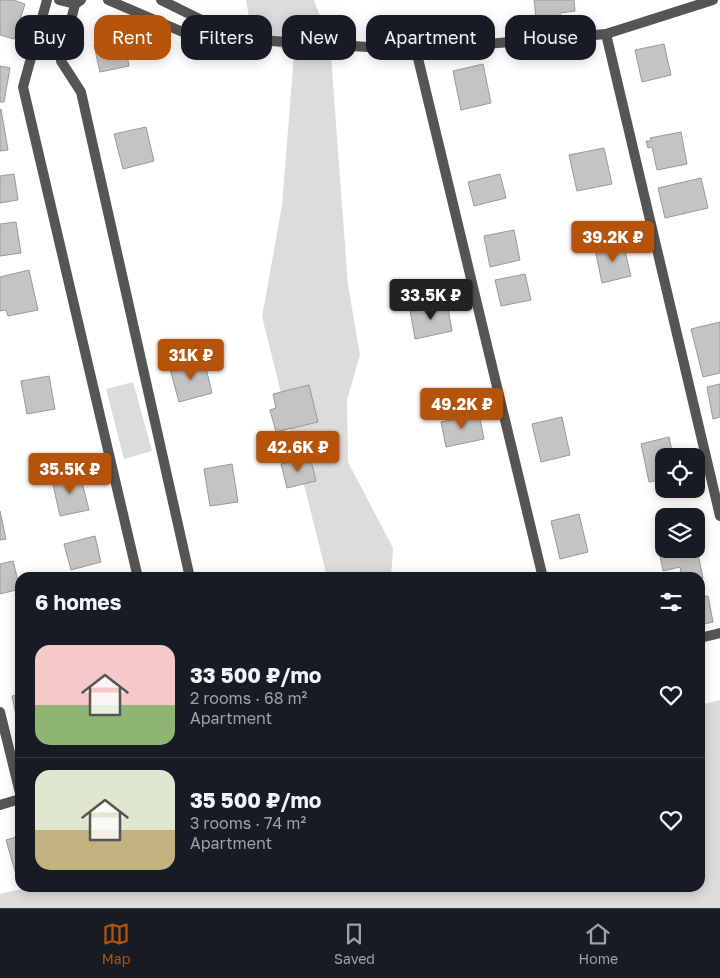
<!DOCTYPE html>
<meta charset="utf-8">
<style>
:root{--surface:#171b24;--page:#242831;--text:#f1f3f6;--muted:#9ea1a6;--line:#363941;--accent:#b45309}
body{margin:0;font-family:"Golos Text",sans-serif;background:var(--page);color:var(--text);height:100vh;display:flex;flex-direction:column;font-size:19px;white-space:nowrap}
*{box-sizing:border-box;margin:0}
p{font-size:16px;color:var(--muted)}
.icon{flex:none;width:28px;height:28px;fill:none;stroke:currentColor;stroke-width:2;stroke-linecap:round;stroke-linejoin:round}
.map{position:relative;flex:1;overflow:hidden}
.side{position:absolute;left:15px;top:572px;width:690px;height:320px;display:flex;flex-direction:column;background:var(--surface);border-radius:15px;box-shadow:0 2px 12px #0003}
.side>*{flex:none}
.banner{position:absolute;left:15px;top:15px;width:690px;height:45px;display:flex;gap:10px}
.controls{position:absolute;left:655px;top:448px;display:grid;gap:10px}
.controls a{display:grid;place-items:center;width:50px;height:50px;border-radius:10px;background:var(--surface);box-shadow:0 2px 12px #0003;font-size:25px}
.price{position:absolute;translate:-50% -42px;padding:0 11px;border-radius:5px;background:var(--accent);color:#fff;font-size:16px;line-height:32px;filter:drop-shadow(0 1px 2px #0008)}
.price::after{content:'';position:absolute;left:50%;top:30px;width:15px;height:11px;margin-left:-8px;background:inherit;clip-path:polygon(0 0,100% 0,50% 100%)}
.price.current{background:#222;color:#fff}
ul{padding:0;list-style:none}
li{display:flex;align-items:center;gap:15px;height:125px;padding:0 20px}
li+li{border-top:1px solid var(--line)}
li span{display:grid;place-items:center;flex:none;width:140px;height:100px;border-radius:15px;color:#555}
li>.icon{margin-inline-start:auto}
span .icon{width:60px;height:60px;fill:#fffc;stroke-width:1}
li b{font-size:21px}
h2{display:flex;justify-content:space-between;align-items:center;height:60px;padding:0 20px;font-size:21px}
.pill{padding:0 18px;border-radius:15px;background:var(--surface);box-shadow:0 2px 12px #0003;font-size:18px;line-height:45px}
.pill.current{background:var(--accent);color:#fff}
.tabs{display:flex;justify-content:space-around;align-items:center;height:70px;border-top:1px solid var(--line);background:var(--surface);font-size:14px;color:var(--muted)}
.tabs a{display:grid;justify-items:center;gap:2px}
.tabs .current{color:var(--accent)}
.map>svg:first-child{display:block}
.green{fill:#dcdcdc}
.building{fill:#c4c4c4;stroke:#999}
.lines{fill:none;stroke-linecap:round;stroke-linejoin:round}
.lane{stroke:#555;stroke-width:10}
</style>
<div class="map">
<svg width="720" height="908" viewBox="0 0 720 908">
<rect width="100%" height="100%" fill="#fff"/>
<g class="green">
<path d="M246 0H314L330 43 348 285 360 355 347 400 348 462 393 548 391 577H327L262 317 282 205 294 55 252 34Z"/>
<path d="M133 382 152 451 124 459 106 389Z"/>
<path d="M720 700V908H0V894L25 888H700V705Z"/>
</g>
<g class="building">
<path d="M0 0H13L25 4 14 39 0 35Z"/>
<path d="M534 0H574L575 11 560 13 562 25 537 28Z"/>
<path d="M124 39 129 66 100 72 94 45Z"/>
<path d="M664 44 671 75 642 82 635 50Z"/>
<path d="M483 64 491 103 461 110 453 71Z"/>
<path d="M0 66 10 68 4 102H0Z"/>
<path d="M1 109 8 150 0 151V110Z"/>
<path d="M146 127 154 161 123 169 114 134Z"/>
<path d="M681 132 687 164 657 170 652 147 648 148 646 141H651L650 138Z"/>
<path d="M604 148 612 184 577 191 569 155Z"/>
<path d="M14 174 18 200 0 203V176Z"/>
<path d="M500 174 506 198 474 206 468 182Z"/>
<path d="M701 178 708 208 665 218 658 188Z"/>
<path d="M16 222 21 253 0 256V224Z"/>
<path d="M514 230 520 260 490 267 484 236Z"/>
<path d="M623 243 631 276 602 283 595 249Z"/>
<path d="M29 270 38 310 8 316 6 310 0 311V277Z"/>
<path d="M525 274 531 300 501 306 495 280Z"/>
<path d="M447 303 452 331 415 339 410 310Z"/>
<path d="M720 322V373L703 377 691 329Z"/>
<path d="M204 360 212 393 179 402 170 369Z"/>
<path d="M49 376 55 409 27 414 21 381Z"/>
<path d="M720 384V417L713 419 707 387Z"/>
<path d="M309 385 318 422 276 432 270 410 276 408 273 394Z"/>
<path d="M479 414 484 439 446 447 441 422Z"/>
<path d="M562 417 570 455 541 462 532 424Z"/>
<path d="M669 437 673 456H664V479L649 482 641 444Z"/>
<path d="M310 457 316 481 287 488 281 464Z"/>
<path d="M232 464 238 502 210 506 204 469Z"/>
<path d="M80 474 89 510 60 516 52 480Z"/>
<path d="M0 511 6 539 0 540Z"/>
<path d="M579 514 588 552 560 559 551 521Z"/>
<path d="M95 536 101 562 71 570 64 544Z"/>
<path d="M664 543V549H696V545L703 578H682L680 567 663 571 658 545Z"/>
<path d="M13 561 20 589 0 594V564Z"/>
<path d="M708 596 713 622 700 625V597Z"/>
<path d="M20 694V730H19L12 696Z"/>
<path d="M20 836V877L17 878 6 840Z"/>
</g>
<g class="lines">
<g class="lane">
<path d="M47 0 23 87 138 578"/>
<path d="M59 0 75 4 81 0"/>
<path d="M108 0 192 36 416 50 606 34 713 0"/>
<path d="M161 0 236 37"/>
<path d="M75 4 61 61 81 92 190 578"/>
<path d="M606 34 720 516"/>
<path d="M416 50 543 578"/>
<path d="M700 638 720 633"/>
<path d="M0 712 20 793"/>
<path d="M0 805 20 799"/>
</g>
</g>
</svg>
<div class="controls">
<a><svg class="icon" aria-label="locate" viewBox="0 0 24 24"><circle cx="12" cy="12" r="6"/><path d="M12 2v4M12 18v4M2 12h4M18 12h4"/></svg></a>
<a><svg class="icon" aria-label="layers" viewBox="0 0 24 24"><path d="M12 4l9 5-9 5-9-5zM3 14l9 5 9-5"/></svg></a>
</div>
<b class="price" style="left:613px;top:263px">39.2K ₽</b>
<b class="price current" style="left:431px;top:321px">33.5K ₽</b>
<b class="price" style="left:191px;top:381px">31K ₽</b>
<b class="price" style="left:462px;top:430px">49.2K ₽</b>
<b class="price" style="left:298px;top:473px">42.6K ₽</b>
<b class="price" style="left:70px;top:495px">35.5K ₽</b>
<div class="banner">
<a class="pill">Buy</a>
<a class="pill current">Rent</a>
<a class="pill">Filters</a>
<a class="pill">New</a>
<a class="pill">Apartment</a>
<a class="pill">House</a>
</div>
<section class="side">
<h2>6 homes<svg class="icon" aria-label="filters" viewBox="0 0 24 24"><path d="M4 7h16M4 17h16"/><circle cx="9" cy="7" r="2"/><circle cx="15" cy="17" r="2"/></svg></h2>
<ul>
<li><span style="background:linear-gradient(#f6c9c9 60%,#8fb573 0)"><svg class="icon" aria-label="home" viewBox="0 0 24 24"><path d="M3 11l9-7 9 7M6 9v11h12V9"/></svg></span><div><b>33 500 ₽/mo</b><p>2 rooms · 68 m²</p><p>Apartment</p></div><svg class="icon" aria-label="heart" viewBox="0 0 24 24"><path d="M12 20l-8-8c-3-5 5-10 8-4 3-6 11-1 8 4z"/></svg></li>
<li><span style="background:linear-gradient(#dfe7d0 60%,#c2b280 0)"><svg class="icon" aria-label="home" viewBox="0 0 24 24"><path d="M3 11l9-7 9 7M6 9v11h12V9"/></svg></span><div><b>35 500 ₽/mo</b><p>3 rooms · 74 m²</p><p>Apartment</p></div><svg class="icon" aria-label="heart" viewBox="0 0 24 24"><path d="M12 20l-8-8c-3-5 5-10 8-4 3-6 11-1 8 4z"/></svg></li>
</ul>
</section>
</div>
<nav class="tabs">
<a class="current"><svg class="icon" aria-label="map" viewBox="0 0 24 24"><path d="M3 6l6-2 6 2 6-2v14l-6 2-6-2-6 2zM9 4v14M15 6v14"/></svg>Map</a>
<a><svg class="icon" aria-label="saved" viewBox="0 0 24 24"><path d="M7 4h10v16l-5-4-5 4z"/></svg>Saved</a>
<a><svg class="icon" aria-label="home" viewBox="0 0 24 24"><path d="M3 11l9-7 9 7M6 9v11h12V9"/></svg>Home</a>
</nav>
